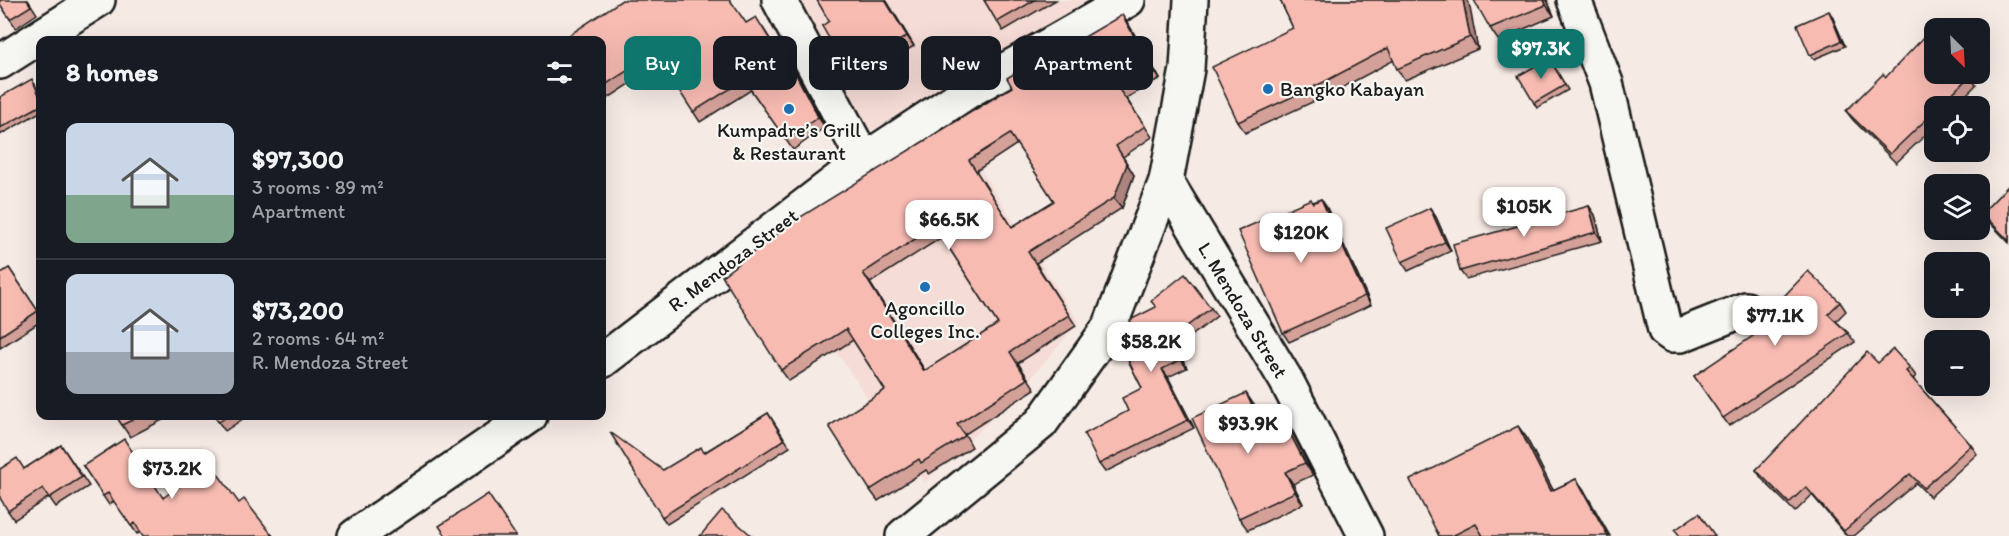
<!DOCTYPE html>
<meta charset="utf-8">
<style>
:root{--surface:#171b24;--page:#242831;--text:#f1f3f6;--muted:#9ea1a6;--line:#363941;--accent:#0f766e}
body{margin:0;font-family:Itim,sans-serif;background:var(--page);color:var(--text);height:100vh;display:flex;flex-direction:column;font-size:22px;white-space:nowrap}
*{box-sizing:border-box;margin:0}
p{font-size:20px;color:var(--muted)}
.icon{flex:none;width:33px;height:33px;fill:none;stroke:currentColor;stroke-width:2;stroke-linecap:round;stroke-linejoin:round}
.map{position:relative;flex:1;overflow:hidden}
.side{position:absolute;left:36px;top:36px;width:570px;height:384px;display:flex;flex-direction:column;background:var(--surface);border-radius:12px;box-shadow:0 6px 24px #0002}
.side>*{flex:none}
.banner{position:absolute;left:624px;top:36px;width:570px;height:54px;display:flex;gap:12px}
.needle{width:39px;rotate:156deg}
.tools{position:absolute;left:1924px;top:18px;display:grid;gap:12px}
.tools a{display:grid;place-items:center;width:66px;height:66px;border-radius:12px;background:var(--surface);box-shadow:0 6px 24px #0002;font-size:30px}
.price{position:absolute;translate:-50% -51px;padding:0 14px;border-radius:12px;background:#fff;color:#222;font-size:20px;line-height:39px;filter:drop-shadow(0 2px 3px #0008)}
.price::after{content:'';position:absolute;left:50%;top:36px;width:18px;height:14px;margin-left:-9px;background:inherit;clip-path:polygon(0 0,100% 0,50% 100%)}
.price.current{background:var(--accent);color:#fff}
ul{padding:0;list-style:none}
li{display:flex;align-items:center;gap:18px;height:150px;padding:0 30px}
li+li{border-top:2px solid var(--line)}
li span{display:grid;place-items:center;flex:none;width:168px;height:120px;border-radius:12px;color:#555}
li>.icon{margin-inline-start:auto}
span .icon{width:72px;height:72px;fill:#fffc;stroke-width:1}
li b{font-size:26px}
h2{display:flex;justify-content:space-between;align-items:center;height:72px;padding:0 30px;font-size:26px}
.tag{padding:0 21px;border-radius:12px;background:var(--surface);box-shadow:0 6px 24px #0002;font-size:21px;line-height:54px}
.tag.current{background:var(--accent);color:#fff}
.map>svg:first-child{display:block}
.built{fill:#f6dcd6}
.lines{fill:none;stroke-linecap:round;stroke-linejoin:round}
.minor-casing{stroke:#1c1c1c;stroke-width:38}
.tertiary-casing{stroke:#1c1c1c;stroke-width:38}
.secondary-casing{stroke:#1c1c1c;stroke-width:38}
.minor{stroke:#f6f6f2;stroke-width:33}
.tertiary{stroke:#f6f6f2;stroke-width:33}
.secondary{stroke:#f6f6f2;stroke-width:33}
.wall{fill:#d4a199;stroke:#1c1c1c;stroke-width:1.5;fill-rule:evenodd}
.shaded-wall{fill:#ad837d;stroke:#1c1c1c;stroke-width:1.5}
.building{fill:#f7bbb2;stroke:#1c1c1c;stroke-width:1.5;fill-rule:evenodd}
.poi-dot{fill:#1f6fb2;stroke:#f6f6f2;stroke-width:2}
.labels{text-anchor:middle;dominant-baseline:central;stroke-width:4.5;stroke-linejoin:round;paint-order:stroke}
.poi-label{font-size:20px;fill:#1c1c1c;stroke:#f6f6f2}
.street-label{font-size:20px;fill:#1c1c1c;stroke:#f6f6f2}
</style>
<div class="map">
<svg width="2009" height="536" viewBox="0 0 2009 536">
<rect width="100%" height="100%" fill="#f6eae5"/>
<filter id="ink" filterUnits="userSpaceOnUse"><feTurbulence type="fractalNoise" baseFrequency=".0167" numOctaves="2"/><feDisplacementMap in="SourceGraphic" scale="12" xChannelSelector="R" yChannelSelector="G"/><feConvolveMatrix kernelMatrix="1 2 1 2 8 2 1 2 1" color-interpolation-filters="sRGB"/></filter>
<g filter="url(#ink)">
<g class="built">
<path d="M790 0H1089L859 138Z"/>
<path d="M955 130 1079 322 1012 400 925 482 769 253Z"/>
</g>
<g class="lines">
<defs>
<g id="minor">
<path d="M779 0 864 160"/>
<path d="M1574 0 1606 83 1665 330 1672 335H1681L1746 309"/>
<path d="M602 361 864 160 967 92 1128 0"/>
<path d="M355 536 530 416"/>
</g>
<path id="tertiary" d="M1166 181 1286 380 1366 536"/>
<g id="secondary">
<path d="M0 62 98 0"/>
<path d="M903 536 1041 423 1110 326 1166 181 1187 69 1191 0"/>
</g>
</defs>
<use href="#minor" class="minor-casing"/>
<use href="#tertiary" class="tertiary-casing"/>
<use href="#secondary" class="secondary-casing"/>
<use href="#minor" class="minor"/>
<use href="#tertiary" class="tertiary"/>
<use href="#secondary" class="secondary"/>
</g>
<g class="wall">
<path d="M28 0 37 14 16 28 0 4Z"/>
<path d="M817 0H886L914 46 846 87 839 77 830 40 829 21Z"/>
<path d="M984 0H1056L1003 31Z"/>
<path d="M1280 0H1467L1478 49 1405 80 1397 69 1394 60 1332 93 1245 133 1238 122 1293 28Z"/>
<path d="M1547 0 1554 16 1498 40 1490 28Z"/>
<path d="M1832 16 1845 46 1814 59 1810 55Z"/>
<path d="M746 23 763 28 789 69 792 67 799 77 825 127 793 150 751 90 700 122 662 63 604 101 602 98V40Z"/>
<path d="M1129 25 1160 79 1126 98 1152 137 1123 157 1134 175 1122 208 1036 263 1076 326 1018 363 1035 389 965 434 972 447 929 474 926 470 878 501 870 490 885 390 853 340 789 381 781 370 1012 87 1059 52ZM1017 144 1054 201 1012 227 976 171ZM942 237 998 324 925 371 870 283Z"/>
<path d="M1552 63 1568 90 1537 108 1534 103Z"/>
<path d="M1970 76 1976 85 1955 106H1935V126L1896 163 1853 120 1846 111 1886 77Z"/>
<path d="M35 84 40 95V112L0 135V97Z"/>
<path d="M2009 185V243L1988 221 1982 213Z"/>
<path d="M1321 199 1327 208 1371 305 1289 342 1283 333 1313 202Z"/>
<path d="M1589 206 1595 215 1602 241 1466 279 1460 271Z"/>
<path d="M1430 208 1436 217 1451 251 1408 271 1402 262Z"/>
<path d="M9 268 40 314V322L0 348V274Z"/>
<path d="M1840 302 1846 311 1836 321 1848 333 1855 342 1729 426 1694 376 1773 323 1767 314Z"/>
<path d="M1211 308 1217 316 1176 348 1187 368 1168 377 1194 428 1105 472 1099 464 1142 388 1122 348Z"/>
<path d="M1878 363 1910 368 1916 376 1913 379 1971 445 1977 454 1930 497 1916 483 1854 536H1847L1812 495 1795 512 1762 479 1756 470Z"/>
<path d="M1254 405 1266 430 1284 422 1293 434 1313 475 1293 484 1303 504 1248 530 1239 518Z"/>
<path d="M768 413 790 447 667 524 662 517 663 470 705 452Z"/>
<path d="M116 416H170L130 437Z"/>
<path d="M214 416H247L225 431Z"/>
<path d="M1526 437 1553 490 1576 479 1584 490 1483 536H1439Z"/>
<path d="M61 445 89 486 56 507 49 497 14 520 8 511 24 469Z"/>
<path d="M83 466 163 497 239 503 273 536 141 532 137 534 114 501 109 505Z"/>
</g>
<g class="shaded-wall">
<path d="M885 0H886L914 46 907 36Z"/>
<path d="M1463 0H1467L1469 3 1478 49 1470 37Z"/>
<path d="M1544 0H1547L1554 16 1546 5Z"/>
<path d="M1829 11 1832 16 1845 46 1841 41Z"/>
<path d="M1122 15 1129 25 1160 79 1152 68Z"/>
<path d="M792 67 799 77 825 127 818 117Z"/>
<path d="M1116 146 1134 175 1122 208 1114 198Z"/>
<path d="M1321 199 1327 208 1371 305 1365 296Z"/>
<path d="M1589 206 1595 215 1602 241 1596 232Z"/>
<path d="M1430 208 1436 217 1451 251 1445 242Z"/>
<path d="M863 273 870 283 932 382 924 371Z"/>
<path d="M1170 339 1176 348 1187 368 1181 360Z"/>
<path d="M1162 369 1168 377 1194 428 1188 420Z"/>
<path d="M1246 393 1254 405 1272 443 1264 432Z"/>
<path d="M1284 422 1293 434 1313 475 1305 463Z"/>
<path d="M1518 426 1526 437 1559 502 1551 491Z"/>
<path d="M1285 472 1293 484 1303 504 1295 492Z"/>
<path d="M1576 479 1584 490 1610 536H1608Z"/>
</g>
<g class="building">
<path d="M0 0H27L31 6 10 19 0 4Z"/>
<path d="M622 0H730L746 23 756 17 788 69 792 67 818 117 786 140 744 80 693 112 655 53 602 87V40H564L563 39Z"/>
<path d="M817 0H885L907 36 839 77 823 45 830 40 822 26 829 21Z"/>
<path d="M984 0H1035L997 22Z"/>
<path d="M1280 0H1463L1470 37 1397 69 1388 48 1324 82 1238 122 1212 67 1293 28Z"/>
<path d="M1474 0H1544L1546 5 1490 28Z"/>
<path d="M1829 11 1841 41 1810 55 1797 25Z"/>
<path d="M1122 15 1152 68 1118 88 1145 126 1116 146 1127 164 1114 198 1028 252 1069 315 1010 352 1027 379 957 424 965 436 921 463 919 459 870 490 829 426 885 390 846 329 781 370 722 276 794 221 1012 87 1007 78 1056 48 1059 52ZM1010 134 1054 201 1012 227 969 160ZM935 226 998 324 924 371 863 273Z"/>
<path d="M1926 35 1935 43V74H1967L1970 76 1939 106H1935V111L1890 154 1846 111 1883 74 1886 77Z"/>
<path d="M1549 58 1565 85 1534 103 1518 76Z"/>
<path d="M32 79 40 97V106L0 128V97Z"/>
<path d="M2009 185V241L1982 213Z"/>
<path d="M1311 199 1313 203 1321 199 1365 296 1283 333 1238 231Z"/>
<path d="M1589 206 1596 232 1460 271 1453 244Z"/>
<path d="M1430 208 1445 242 1402 262 1386 228Z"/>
<path d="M9 268 38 311 0 336V274Z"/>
<path d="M1808 271 1840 302 1828 314 1848 333 1723 418 1694 376 1775 321 1767 314Z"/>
<path d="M1185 274 1211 308 1170 339 1181 360 1162 369 1188 420 1099 464 1084 434 1128 411 1122 398 1142 388 1122 348 1139 339 1130 320 1156 307 1151 301Z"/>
<path d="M1893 349 1910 368 1906 371 1971 445 1924 488 1910 474 1844 531 1806 487 1789 503 1756 470 1867 352 1878 363Z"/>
<path d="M1246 393 1264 432 1284 422 1305 463 1285 472 1295 492 1239 518 1192 418Z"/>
<path d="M768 413 784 440 662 517 610 432 663 470 701 447 704 453Z"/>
<path d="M116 416H140L122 425Z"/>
<path d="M214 416H228L219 422Z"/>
<path d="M1518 426 1551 491 1576 479 1608 536H1483L1476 524 1452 536H1439L1410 480Z"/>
<path d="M124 439 163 498 210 463 239 503 244 499 273 536H143L135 523 131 526 108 493 103 496 83 466Z"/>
<path d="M61 445 82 477 49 498 43 488 8 511 0 498V469L17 458 24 469Z"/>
<path d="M488 494 516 536H446L439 526Z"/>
<path d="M722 510 752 536H700Z"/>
<path d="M1699 513 1715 536H1680L1675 530Z"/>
</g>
</g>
<g class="poi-dot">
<circle cx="1268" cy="89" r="6"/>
<circle cx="789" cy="109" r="6"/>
<circle cx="925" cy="287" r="6"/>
</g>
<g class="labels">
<g class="poi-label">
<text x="1280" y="89" text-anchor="start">Bangko Kabayan</text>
<text x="789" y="130">Kumpadre’s Grill<tspan x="789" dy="23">&amp; Restaurant</tspan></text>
<text x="925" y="308">Agoncillo<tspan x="925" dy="23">Colleges Inc.</tspan></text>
</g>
<g class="street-label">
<text transform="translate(733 260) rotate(-37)">R. Mendoza Street</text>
<text transform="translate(1243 310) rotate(59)">L. Mendoza Street</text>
</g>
</g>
</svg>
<div class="tools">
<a><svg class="needle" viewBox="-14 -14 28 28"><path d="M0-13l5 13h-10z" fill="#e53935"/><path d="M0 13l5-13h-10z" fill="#9ea1a6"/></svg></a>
<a><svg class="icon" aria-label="locate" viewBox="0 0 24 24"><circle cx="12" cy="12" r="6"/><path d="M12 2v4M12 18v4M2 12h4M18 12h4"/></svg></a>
<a><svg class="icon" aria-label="layers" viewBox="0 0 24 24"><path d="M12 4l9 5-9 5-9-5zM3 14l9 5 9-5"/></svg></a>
<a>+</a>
<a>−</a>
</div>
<b class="price current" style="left:1541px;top:80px">$97.3K</b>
<b class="price" style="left:1524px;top:238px">$105K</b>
<b class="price" style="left:949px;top:251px">$66.5K</b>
<b class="price" style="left:1301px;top:264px">$120K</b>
<b class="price" style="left:1775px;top:347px">$77.1K</b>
<b class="price" style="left:1151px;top:373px">$58.2K</b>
<b class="price" style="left:1248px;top:455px">$93.9K</b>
<b class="price" style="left:172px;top:500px">$73.2K</b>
<div class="banner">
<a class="tag current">Buy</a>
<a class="tag">Rent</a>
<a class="tag">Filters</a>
<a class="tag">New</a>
<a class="tag">Apartment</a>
</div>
<section class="side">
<h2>8 homes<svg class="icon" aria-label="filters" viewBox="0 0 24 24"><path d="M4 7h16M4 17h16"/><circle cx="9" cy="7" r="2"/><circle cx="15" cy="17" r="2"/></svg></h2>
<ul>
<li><span style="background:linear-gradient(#c9d6e8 60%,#7fa58c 0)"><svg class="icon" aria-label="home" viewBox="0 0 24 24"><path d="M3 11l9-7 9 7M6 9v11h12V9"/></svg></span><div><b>$97,300</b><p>3 rooms · 89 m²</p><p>Apartment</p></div></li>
<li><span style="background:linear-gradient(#c9d6e8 65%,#9aa5b1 0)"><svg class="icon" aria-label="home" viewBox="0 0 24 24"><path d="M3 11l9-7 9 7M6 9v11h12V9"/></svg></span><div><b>$73,200</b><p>2 rooms · 64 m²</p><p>R. Mendoza Street</p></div></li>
</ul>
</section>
</div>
